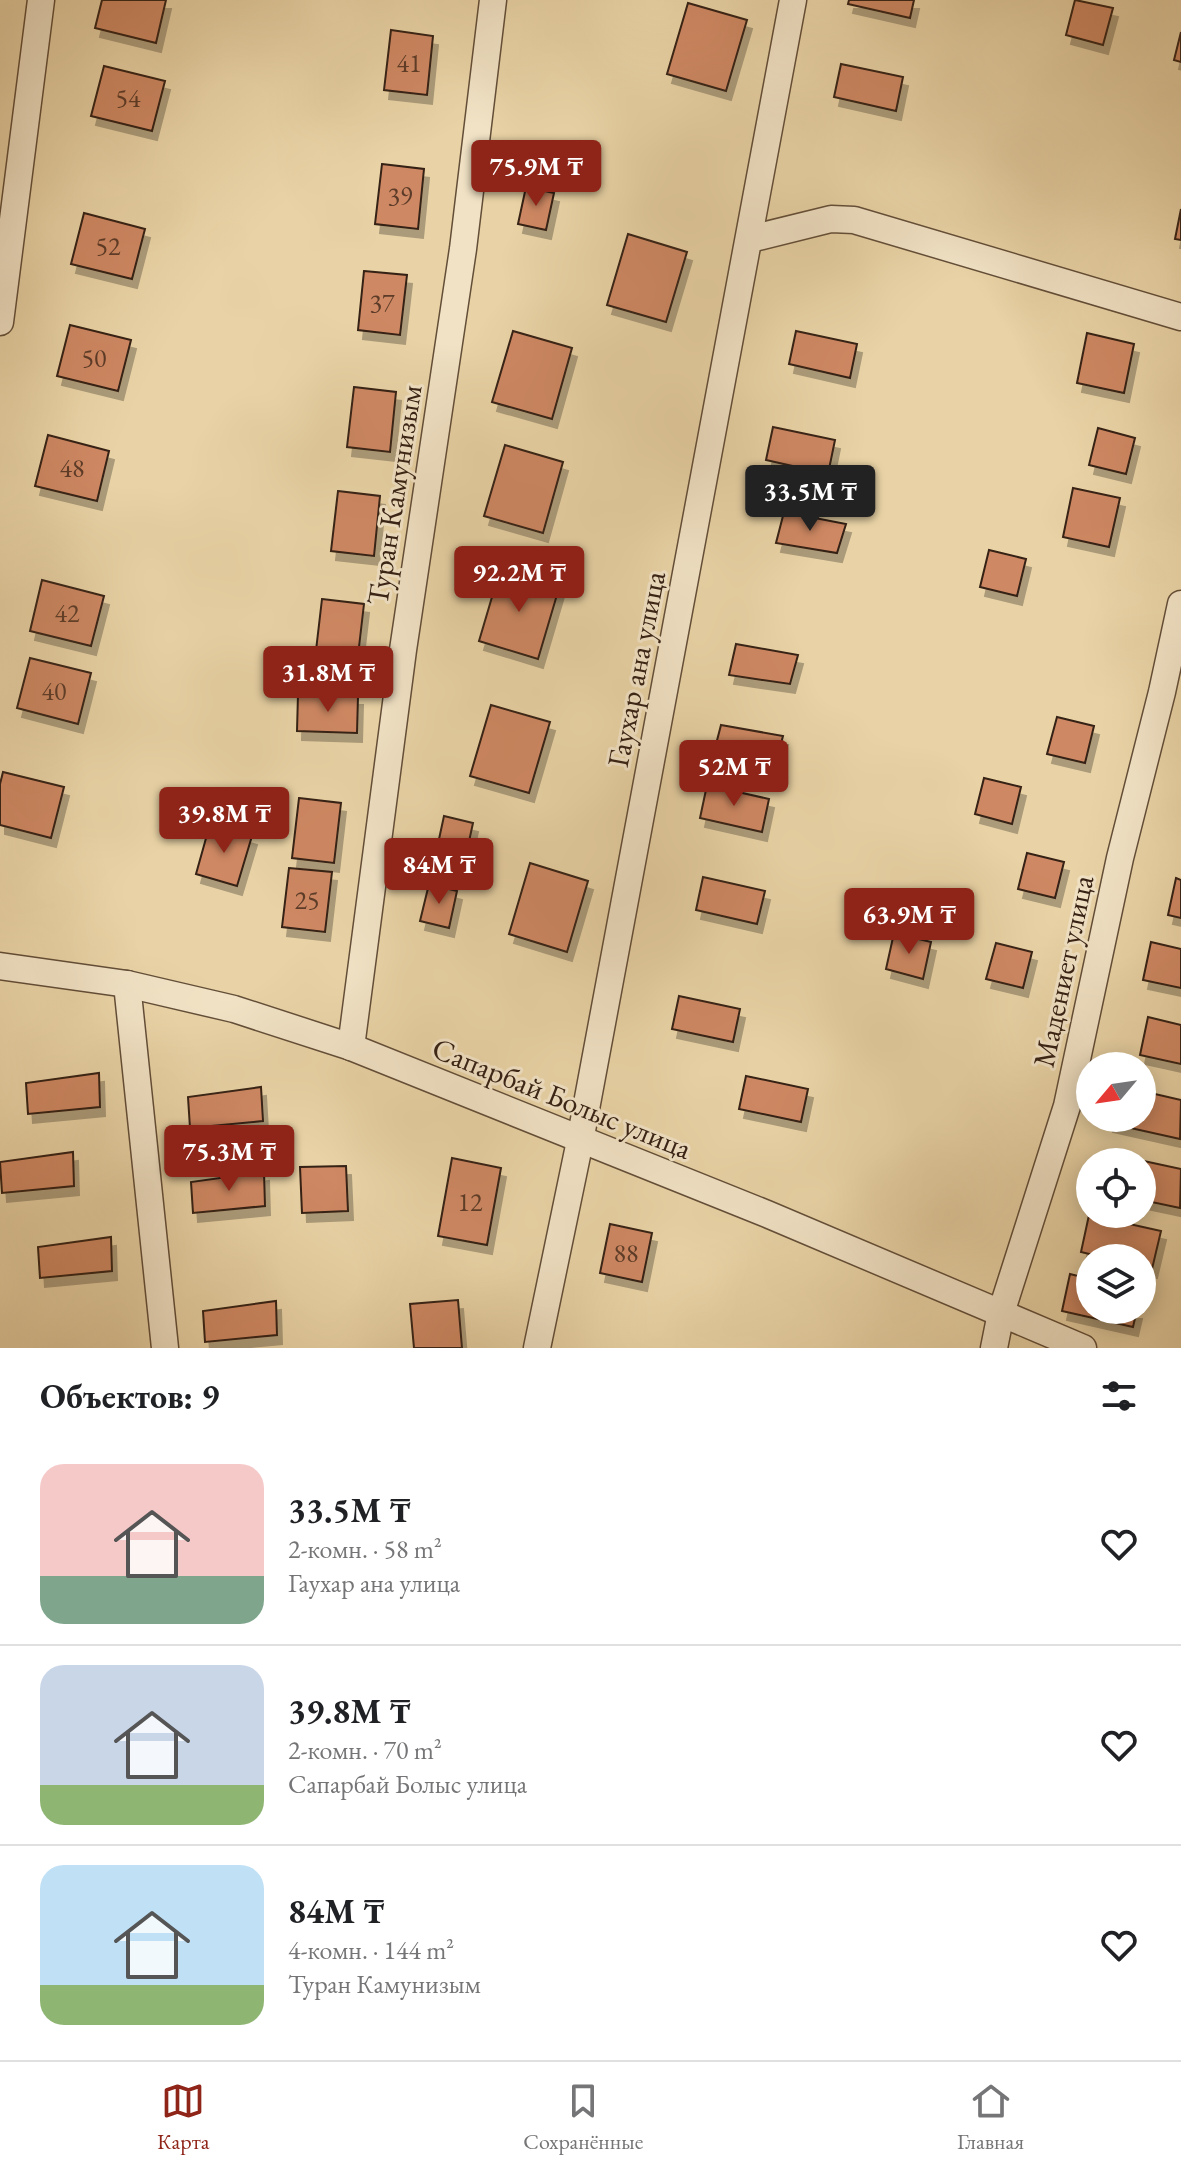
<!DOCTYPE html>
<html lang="ru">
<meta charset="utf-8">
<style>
:root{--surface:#fff;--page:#f2f2f2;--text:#202124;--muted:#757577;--line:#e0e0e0;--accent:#8f2418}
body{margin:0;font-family:"EB Garamond",serif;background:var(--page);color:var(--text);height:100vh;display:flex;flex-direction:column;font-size:30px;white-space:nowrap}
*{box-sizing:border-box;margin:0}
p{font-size:26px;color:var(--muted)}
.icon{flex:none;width:44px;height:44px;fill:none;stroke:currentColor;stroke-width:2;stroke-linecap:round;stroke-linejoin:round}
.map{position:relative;height:1348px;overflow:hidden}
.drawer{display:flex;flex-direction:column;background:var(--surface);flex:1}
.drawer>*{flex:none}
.needle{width:52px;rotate:241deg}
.fabs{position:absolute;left:1076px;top:1052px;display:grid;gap:16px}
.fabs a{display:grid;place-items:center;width:80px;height:80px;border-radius:50%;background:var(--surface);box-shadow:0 4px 20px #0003;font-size:40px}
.price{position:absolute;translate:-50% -68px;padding:0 18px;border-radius:8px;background:var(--accent);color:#fff;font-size:26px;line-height:52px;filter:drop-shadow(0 2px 4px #0008)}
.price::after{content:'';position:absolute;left:50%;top:48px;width:24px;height:18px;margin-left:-12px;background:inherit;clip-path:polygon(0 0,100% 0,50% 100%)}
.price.current{background:#222;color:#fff}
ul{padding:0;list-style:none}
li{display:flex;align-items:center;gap:24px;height:200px;padding:0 40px}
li+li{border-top:2px solid var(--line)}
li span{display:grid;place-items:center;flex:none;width:224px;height:160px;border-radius:24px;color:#555}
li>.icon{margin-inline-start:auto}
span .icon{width:96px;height:96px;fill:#fffc;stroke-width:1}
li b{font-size:34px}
h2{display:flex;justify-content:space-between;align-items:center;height:96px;padding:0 40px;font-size:34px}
.dock{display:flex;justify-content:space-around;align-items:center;height:112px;border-top:2px solid var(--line);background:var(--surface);font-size:22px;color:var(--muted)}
.dock a{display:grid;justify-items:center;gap:4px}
.dock .current{color:var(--accent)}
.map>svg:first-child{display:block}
.building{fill:#ce8864;stroke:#362114;stroke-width:2;filter:url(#shadow)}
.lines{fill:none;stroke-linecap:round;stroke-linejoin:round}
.minor-casing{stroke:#634e38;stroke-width:29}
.minor{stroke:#f1e2c5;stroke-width:26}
.labels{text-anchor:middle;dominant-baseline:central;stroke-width:6;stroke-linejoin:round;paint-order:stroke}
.number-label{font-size:26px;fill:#5c3b28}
.street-label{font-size:30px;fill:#362114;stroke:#f1e2c5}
</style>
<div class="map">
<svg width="1181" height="1348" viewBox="0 0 1181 1348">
<defs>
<filter id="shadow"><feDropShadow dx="5" dy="9" stdDeviation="0" flood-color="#0004"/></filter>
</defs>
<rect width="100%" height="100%" fill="#e9d3a6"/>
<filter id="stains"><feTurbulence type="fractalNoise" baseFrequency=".0025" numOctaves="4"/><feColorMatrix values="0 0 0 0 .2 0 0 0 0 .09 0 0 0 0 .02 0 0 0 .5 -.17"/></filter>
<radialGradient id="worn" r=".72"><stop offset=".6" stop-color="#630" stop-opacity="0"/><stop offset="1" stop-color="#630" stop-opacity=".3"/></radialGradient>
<g class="building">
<path d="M102 0H166L156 43 95 28Z"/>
<path d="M849 0H914L910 18 848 4Z"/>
<path d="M1075 0 1113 8 1103 45 1066 35Z"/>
<path d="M688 3 747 20 726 91 667 74Z"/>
<path d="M391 30 433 36 427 95 384 90Z"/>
<path d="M1181 32V62L1174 60Z"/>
<path d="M841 64 903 77 896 111 834 97Z"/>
<path d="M104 66 165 81 152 131 91 116Z"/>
<path d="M382 164 424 169 418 229 375 224Z"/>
<path d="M526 187 554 193 546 230 518 224Z"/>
<path d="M1181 209V240L1175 239Z"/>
<path d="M84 213 145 229 132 279 71 264Z"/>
<path d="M628 234 687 252 666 322 607 305Z"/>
<path d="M364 271 407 275 400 335 358 330Z"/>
<path d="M70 325 131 340 118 391 57 376Z"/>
<path d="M513 331 572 348 552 419 492 402Z"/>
<path d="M796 331 857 344 850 378 789 364Z"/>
<path d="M1087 333 1134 344 1124 393 1077 383Z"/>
<path d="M354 387 396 392 390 452 347 447Z"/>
<path d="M773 427 835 440 828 474 766 460Z"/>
<path d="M1098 428 1135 438 1126 474 1089 465Z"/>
<path d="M48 435 109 451 97 501 35 486Z"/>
<path d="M505 445 563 462 543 533 484 516Z"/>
<path d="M1073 488 1120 498 1109 547 1063 537Z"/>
<path d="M338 491 380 496 374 556 331 551Z"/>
<path d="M784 512 846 524 837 553 776 543Z"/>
<path d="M989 550 1026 559 1017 596 980 587Z"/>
<path d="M500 570 559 588 538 659 479 641Z"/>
<path d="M42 580 104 596 91 646 30 631Z"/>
<path d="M322 599 364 604 357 664 315 659Z"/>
<path d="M736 644 798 655 790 684 729 675Z"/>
<path d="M30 658 91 673 78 724 17 708Z"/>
<path d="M298 694 358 696 357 733 297 731Z"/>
<path d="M491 705 550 722 529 793 470 776Z"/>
<path d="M1057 717 1094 726 1085 763 1047 754Z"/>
<path d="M721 725 783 736 775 766 713 756Z"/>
<path d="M3 772 64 787 51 838 0 825V784Z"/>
<path d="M984 778 1021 787 1012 824 975 814Z"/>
<path d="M707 785 769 799 762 832 700 818Z"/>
<path d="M299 798 341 803 334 863 292 858Z"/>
<path d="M444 816 473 823 465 860 436 853Z"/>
<path d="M210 824 252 836 237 886 196 874Z"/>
<path d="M1027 853 1064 862 1055 898 1018 889Z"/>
<path d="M530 863 588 881 567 952 509 934Z"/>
<path d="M289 868 332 872 325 932 282 927Z"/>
<path d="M703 877 765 891 757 924 696 910Z"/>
<path d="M1176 878 1181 880V918L1168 915Z"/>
<path d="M429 884 457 891 449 928 420 921Z"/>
<path d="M894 933 931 942 923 979 886 969Z"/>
<path d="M1151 942 1181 949V988L1143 980Z"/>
<path d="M996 943 1032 952 1023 988 986 979Z"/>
<path d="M679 996 740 1009 733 1042 672 1029Z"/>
<path d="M1148 1017 1181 1025V1064L1140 1055Z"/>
<path d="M99 1073 100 1107 28 1114 26 1083Z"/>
<path d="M746 1076 808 1089 801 1122 739 1109Z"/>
<path d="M261 1087 263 1121 190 1128 188 1097Z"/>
<path d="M1142 1091 1181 1100 1180 1139 1108 1123 1109 1118H1142Z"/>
<path d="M73 1152 74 1186 2 1193 0 1162Z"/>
<path d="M1116 1155 1181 1169 1180 1208 1142 1200V1162H1115Z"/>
<path d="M452 1158 501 1168 487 1245 438 1236Z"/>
<path d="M346 1166 348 1211 302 1213 300 1167Z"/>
<path d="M264 1172 265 1206 193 1213 191 1182Z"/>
<path d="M1089 1215 1161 1231 1152 1269 1142 1266V1258H1106L1081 1252Z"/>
<path d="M610 1224 652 1233 642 1282 600 1273Z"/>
<path d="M111 1237 112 1271 40 1278 38 1247Z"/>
<path d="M1070 1274 1090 1279V1310H1137L1133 1327 1062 1311Z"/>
<path d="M458 1300 462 1348H414L410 1304Z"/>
<path d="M276 1301 277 1335 205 1342 203 1311Z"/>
</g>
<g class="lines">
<defs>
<g id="minor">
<path d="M750 239 831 219 854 220 1181 317"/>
<path d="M0 322 41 0"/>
<path d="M0 966 127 984 234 1009 351 1047 767 1214 1083 1348"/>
<path d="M127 984 165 1348"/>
<path d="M351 1047 403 650 463 249 493 0"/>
<path d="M537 1348 580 1141 793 0"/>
<path d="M994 1348 1001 1313 1067 1106 1120 858 1162 692 1181 604"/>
</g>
</defs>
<use href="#minor" class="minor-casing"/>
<use href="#minor" class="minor"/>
</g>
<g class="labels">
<g class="number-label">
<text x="409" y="63">41</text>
<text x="128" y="98">54</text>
<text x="400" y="196">39</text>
<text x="108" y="246">52</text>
<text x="382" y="303">37</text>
<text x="94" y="358">50</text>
<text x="72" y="468">48</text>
<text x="67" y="613">42</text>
<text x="54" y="691">40</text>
<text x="307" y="900">25</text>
<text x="470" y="1202">12</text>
<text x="626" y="1253">88</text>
</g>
<g class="street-label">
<text transform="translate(394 495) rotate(-81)">Туран Камунизым</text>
<text transform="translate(636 669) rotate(-79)">Гаухар ана улица</text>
<text transform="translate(1063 971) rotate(-78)">Мадениет улица</text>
<text transform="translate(562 1098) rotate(22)">Сапарбай Болыс улица</text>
</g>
</g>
<rect width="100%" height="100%" filter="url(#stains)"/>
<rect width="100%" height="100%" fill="url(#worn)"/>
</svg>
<div class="fabs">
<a><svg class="needle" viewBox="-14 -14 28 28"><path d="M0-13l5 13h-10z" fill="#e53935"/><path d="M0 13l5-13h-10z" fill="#757577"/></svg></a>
<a><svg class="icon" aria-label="locate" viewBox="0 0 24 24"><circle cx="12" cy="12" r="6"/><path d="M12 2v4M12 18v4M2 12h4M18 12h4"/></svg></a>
<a><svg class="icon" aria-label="layers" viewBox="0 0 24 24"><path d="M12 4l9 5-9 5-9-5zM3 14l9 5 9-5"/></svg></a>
</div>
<b class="price" style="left:536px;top:208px">75.9M ₸</b>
<b class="price current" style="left:810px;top:533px">33.5M ₸</b>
<b class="price" style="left:519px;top:614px">92.2M ₸</b>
<b class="price" style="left:328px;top:714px">31.8M ₸</b>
<b class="price" style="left:734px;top:808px">52M ₸</b>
<b class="price" style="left:224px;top:855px">39.8M ₸</b>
<b class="price" style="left:439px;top:906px">84M ₸</b>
<b class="price" style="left:909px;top:956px">63.9M ₸</b>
<b class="price" style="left:229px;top:1193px">75.3M ₸</b>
</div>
<section class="drawer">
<h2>Объектов: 9<svg class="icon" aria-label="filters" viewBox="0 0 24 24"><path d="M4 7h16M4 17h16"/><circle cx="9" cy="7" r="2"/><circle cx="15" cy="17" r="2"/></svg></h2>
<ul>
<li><span style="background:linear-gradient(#f6c9c9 70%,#7fa58c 0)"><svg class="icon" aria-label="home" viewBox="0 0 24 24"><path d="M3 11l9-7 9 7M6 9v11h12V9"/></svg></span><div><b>33.5M ₸</b><p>2-комн. · 58 m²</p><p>Гаухар ана улица</p></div><svg class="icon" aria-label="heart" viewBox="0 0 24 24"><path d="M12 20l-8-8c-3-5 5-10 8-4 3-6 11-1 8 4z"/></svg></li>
<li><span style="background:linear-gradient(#c9d6e8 75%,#8fb573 0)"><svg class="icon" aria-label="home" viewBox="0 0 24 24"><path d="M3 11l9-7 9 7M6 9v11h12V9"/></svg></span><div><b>39.8M ₸</b><p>2-комн. · 70 m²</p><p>Сапарбай Болыс улица</p></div><svg class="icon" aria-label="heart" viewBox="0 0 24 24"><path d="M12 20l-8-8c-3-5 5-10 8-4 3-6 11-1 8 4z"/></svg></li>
<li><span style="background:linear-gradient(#bfe0f5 75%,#8fb573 0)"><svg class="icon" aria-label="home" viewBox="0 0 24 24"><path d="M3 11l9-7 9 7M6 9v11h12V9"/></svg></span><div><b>84M ₸</b><p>4-комн. · 144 m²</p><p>Туран Камунизым</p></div><svg class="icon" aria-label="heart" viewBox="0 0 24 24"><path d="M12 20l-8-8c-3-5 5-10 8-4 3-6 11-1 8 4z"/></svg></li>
</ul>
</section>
<nav class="dock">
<a class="current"><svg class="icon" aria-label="map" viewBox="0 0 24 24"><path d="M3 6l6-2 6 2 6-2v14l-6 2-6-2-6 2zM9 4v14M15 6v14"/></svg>Карта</a>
<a><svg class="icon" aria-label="saved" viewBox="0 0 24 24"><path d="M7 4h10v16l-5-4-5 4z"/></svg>Сохранённые</a>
<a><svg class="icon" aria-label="home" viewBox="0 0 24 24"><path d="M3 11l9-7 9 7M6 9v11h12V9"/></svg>Главная</a>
</nav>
